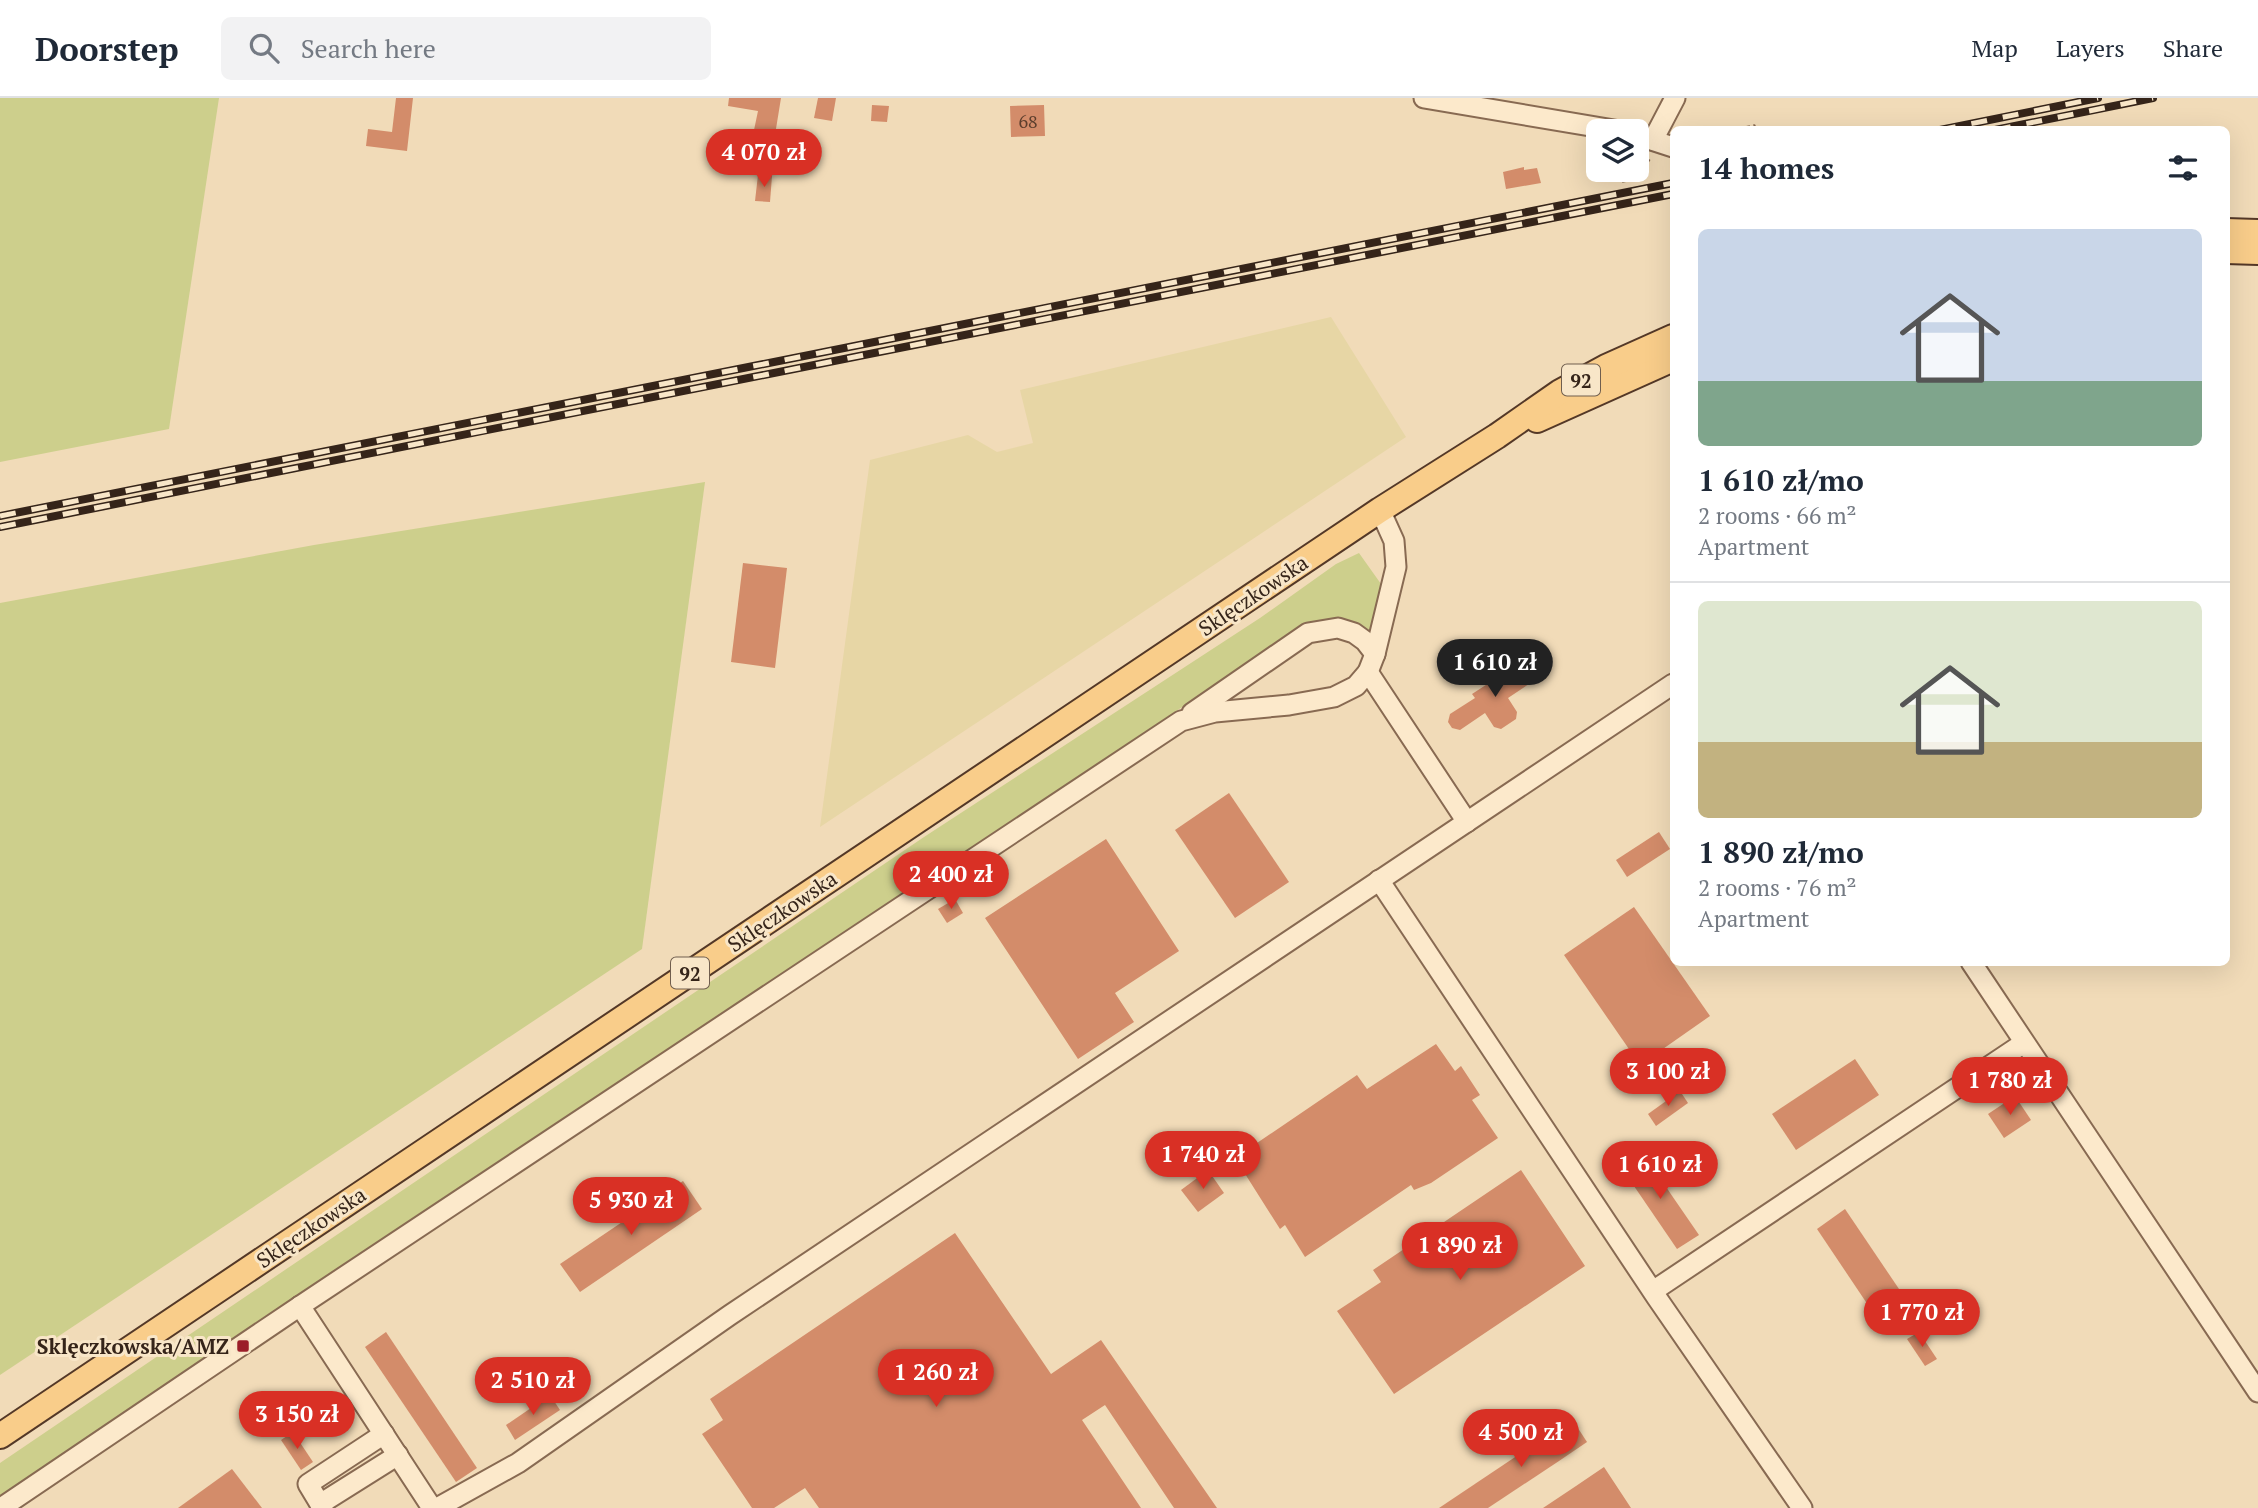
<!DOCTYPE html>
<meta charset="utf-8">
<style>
:root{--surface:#fff;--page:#f2f2f3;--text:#1f2937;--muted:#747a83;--line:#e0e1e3;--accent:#d93025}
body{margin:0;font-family:"PT Serif",serif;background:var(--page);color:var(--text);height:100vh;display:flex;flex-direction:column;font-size:26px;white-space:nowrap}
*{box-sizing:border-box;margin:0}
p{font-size:23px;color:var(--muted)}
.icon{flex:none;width:38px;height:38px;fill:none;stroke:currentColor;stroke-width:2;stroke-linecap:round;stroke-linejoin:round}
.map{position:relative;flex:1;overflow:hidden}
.side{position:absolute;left:1670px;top:28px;width:560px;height:840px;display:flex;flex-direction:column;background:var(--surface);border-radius:10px;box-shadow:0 7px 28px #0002}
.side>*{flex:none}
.controls{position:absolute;left:1586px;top:21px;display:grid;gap:14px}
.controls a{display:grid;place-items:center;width:63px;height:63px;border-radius:10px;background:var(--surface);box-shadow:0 7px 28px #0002;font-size:35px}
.price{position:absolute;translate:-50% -60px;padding:0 16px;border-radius:24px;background:var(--accent);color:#fff;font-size:23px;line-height:46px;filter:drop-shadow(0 2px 4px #0008)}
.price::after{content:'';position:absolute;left:50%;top:42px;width:21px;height:16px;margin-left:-10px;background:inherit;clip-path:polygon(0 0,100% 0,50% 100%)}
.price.selected{background:#222;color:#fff}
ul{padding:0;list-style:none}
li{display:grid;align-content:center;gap:14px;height:371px;padding:0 28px}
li+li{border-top:2px solid var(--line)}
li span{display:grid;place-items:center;height:217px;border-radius:10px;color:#555}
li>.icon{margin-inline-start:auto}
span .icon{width:126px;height:126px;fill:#fffc;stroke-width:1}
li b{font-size:30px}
h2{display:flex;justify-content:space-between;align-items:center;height:84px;padding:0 28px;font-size:30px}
header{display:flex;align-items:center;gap:42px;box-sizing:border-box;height:98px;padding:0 35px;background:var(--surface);border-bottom:2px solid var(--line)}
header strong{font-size:33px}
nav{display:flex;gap:38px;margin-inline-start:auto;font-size:24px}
.search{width:490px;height:63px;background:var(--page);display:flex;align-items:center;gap:18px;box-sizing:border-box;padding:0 24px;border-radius:10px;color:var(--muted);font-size:26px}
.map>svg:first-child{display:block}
.farmland{fill:#e7d6a5}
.green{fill:#cdcf8c}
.building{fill:#d38c6a}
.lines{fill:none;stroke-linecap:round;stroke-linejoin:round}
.minor-casing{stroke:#886a52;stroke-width:23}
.major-casing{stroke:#543827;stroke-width:28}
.path{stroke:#886a52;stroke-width:3.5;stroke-dasharray:5 3.5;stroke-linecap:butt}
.minor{stroke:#fce9cb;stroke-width:19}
.major{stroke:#f9cd8a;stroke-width:24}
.rail-casing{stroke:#352419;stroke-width:8}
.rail{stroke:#f8e6c8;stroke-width:5;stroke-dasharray:16;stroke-linecap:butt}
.poi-dot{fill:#9b1e29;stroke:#f8e6c8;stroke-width:2.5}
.labels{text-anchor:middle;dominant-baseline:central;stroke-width:6;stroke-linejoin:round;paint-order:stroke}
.number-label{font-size:18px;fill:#5c3e2d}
.shield{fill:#f8e6c8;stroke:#705e4e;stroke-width:2}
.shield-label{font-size:19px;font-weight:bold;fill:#352419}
.street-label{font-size:21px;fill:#352419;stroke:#f8e6c8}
.poi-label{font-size:21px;font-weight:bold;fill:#352419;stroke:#f8e6c8;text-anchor:end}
</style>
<header>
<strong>Doorstep</strong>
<div class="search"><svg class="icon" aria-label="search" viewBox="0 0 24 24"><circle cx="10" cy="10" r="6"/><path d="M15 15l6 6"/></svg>Search here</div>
<nav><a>Map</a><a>Layers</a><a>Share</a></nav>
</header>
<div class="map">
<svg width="2258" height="1410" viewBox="0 0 2258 1410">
<rect width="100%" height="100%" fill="#f1dbb8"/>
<path class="farmland" d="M1331 219 1406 339 820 729 870 362 968 337 997 354 1033 345 1020 292Z"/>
<g class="green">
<path d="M0 0H219L169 331 0 364Z"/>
<path d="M705 384 642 851 0 1277V505L314 447Z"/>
<path d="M1359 455 1386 493 1372 538C1346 516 1335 520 1303 528L0 1402V1365L924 739 1260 520 1336 466Z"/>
</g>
<g class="building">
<path d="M396 0H413L407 53 366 48 368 31 392 34Z"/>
<path d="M729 0H781L775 37 754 32 758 13 728 8Z"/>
<path d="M818 0H836L832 23 814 20Z"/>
<path d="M872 7 889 8 887 24 871 23Z"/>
<path d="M1044 7 1045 38 1011 39 1010 8Z"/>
<path d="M1524 69V72L1537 70 1541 85 1506 91 1503 74Z"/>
<path d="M758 77 772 78 770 104 755 103Z"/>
<path d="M743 465 787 470 775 570 731 564Z"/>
<path d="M1526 561 1538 580 1508 600 1517 614 1516 621 1501 631 1494 629 1485 615 1460 632 1452 630 1448 624 1450 616 1475 600 1472 596Z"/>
<path d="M1229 695 1289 784 1235 820 1175 732Z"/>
<path d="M1659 734 1670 751 1627 779 1616 762Z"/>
<path d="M1106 741 1179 853 1115 895 1134 924 1078 961 985 820Z"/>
<path d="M955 801 963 815 947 825 938 811Z"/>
<path d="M1634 809 1710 918 1640 967 1564 857Z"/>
<path d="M1436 946 1455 973 1461 968 1480 997 1472 1002 1498 1040 1431 1085 1414 1092 1411 1087 1305 1159 1285 1127 1280 1131 1235 1060 1357 977 1367 991Z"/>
<path d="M1855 961 1879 997 1796 1052 1772 1016Z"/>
<path d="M1680 993 1688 1005 1656 1028 1648 1016Z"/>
<path d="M2015 998 2031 1022 2004 1040 1988 1016Z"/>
<path d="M1642 1054 1699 1137 1677 1151 1621 1069Z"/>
<path d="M1208 1072 1224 1095 1198 1114 1181 1092Z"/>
<path d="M1521 1072 1585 1168 1394 1296 1337 1213 1381 1184 1373 1172Z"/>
<path d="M683 1083 702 1111 580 1194 560 1166Z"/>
<path d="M1845 1111 1899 1191 1870 1210 1817 1131Z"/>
<path d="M955 1135 1051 1276 1101 1242 1217 1410H1174L1105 1307 1082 1322 1141 1410H819L805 1390 774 1410H752L702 1336 723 1322 710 1301Z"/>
<path d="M386 1234 477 1370 456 1384 365 1249Z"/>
<path d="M1919 1234 1937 1261 1925 1268 1907 1241Z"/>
<path d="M550 1297 560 1312 515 1342 506 1327Z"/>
<path d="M1572 1321 1587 1344 1559 1363 1488 1410H1439Z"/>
<path d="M293 1334 313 1364 301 1372 281 1342Z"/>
<path d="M1604 1369 1631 1410H1543L1576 1388Z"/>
<path d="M232 1371 262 1410H178Z"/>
</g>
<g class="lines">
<defs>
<g id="minor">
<path d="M1424 0 1620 33"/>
<path d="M1636 37 1673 49"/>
<path d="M1653 42 1675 0"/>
<path d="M1368 574 1467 724"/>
<path d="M1192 615 1308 535 1338 530 1354 535 1365 543 1375 556"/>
<path d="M1379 782 1657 1200 1802 1410"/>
<path d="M1971 864 2258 1294"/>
<path d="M1653 1193 2024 945"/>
<path d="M300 1208 432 1410"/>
<path d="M320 1406 308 1386 384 1336"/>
<path d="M1 1410 300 1208 1181 623 1215 614 1289 607 1334 599 1356 588 1368 574 1375 556 1396 469 1394 443 1380 412"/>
<path d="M323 1410 320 1406 398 1357"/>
<path d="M437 1410 518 1365 730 1217 1673 586"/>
</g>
<g id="major">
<path d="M2226 133 2258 134"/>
<path d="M2226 153 2258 154"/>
<path d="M1537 322 1673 261"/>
<path d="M0 1338 1380 412 1497 338 1560 294 1606 269 1673 239"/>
</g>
</defs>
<use href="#minor" class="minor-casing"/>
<use href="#major" class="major-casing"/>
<g class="path">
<path d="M1737 32 1754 28V32"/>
<path d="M1622 83 1637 80 1649 61"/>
</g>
<use href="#minor" class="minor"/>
<use href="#major" class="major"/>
<defs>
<g id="rail">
<path d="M1940 32 2098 0"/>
<path d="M1995 32 2153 0"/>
<path d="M0 418 1673 85"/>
<path d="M0 429 1673 96"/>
</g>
</defs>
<use href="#rail" class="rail-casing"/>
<use href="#rail" class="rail"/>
</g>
<rect class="poi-dot" x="236" y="1241" width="14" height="14" rx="3.5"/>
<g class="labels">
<g class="number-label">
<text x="1028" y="23">68</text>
</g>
<g class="shield">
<rect x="1562" y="266.5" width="38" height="31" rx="5"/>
<rect x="671" y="859.5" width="38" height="31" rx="5"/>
</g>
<g class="shield-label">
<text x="1581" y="282">92</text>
<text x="690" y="875">92</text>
</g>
<g class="street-label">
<text transform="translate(1253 497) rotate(-34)">Sklęczkowska</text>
<text transform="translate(782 813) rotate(-34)">Sklęczkowska</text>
<text transform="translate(311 1129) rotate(-34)">Sklęczkowska</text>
</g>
<g class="poi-label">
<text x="229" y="1248">Sklęczkowska/AMZ</text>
</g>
</g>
</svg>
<div class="controls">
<a><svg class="icon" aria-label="layers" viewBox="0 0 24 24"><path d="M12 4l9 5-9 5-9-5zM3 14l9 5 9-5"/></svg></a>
</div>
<b class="price" style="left:764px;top:91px">4 070 zł</b>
<b class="price selected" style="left:1495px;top:601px">1 610 zł</b>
<b class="price" style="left:951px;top:813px">2 400 zł</b>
<b class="price" style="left:1668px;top:1010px">3 100 zł</b>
<b class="price" style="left:2010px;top:1019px">1 780 zł</b>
<b class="price" style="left:1203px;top:1093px">1 740 zł</b>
<b class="price" style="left:1660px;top:1103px">1 610 zł</b>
<b class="price" style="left:631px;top:1139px">5 930 zł</b>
<b class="price" style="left:1460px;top:1184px">1 890 zł</b>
<b class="price" style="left:1922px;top:1251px">1 770 zł</b>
<b class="price" style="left:936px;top:1311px">1 260 zł</b>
<b class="price" style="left:533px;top:1319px">2 510 zł</b>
<b class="price" style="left:297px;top:1353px">3 150 zł</b>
<b class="price" style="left:1521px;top:1371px">4 500 zł</b>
<section class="side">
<h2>14 homes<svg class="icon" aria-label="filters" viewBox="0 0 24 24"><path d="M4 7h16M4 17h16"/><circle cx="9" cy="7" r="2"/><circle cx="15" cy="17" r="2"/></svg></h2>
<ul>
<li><span style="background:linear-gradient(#c9d6e8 70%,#7fa58c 0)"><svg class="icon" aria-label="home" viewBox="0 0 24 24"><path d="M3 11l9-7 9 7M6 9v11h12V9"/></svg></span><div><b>1 610 zł/mo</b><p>2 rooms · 66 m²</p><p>Apartment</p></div></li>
<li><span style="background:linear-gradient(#dfe7d0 65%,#c2b280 0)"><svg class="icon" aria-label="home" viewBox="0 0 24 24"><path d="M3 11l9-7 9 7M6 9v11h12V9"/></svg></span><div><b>1 890 zł/mo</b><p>2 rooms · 76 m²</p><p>Apartment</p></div></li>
</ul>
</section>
</div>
